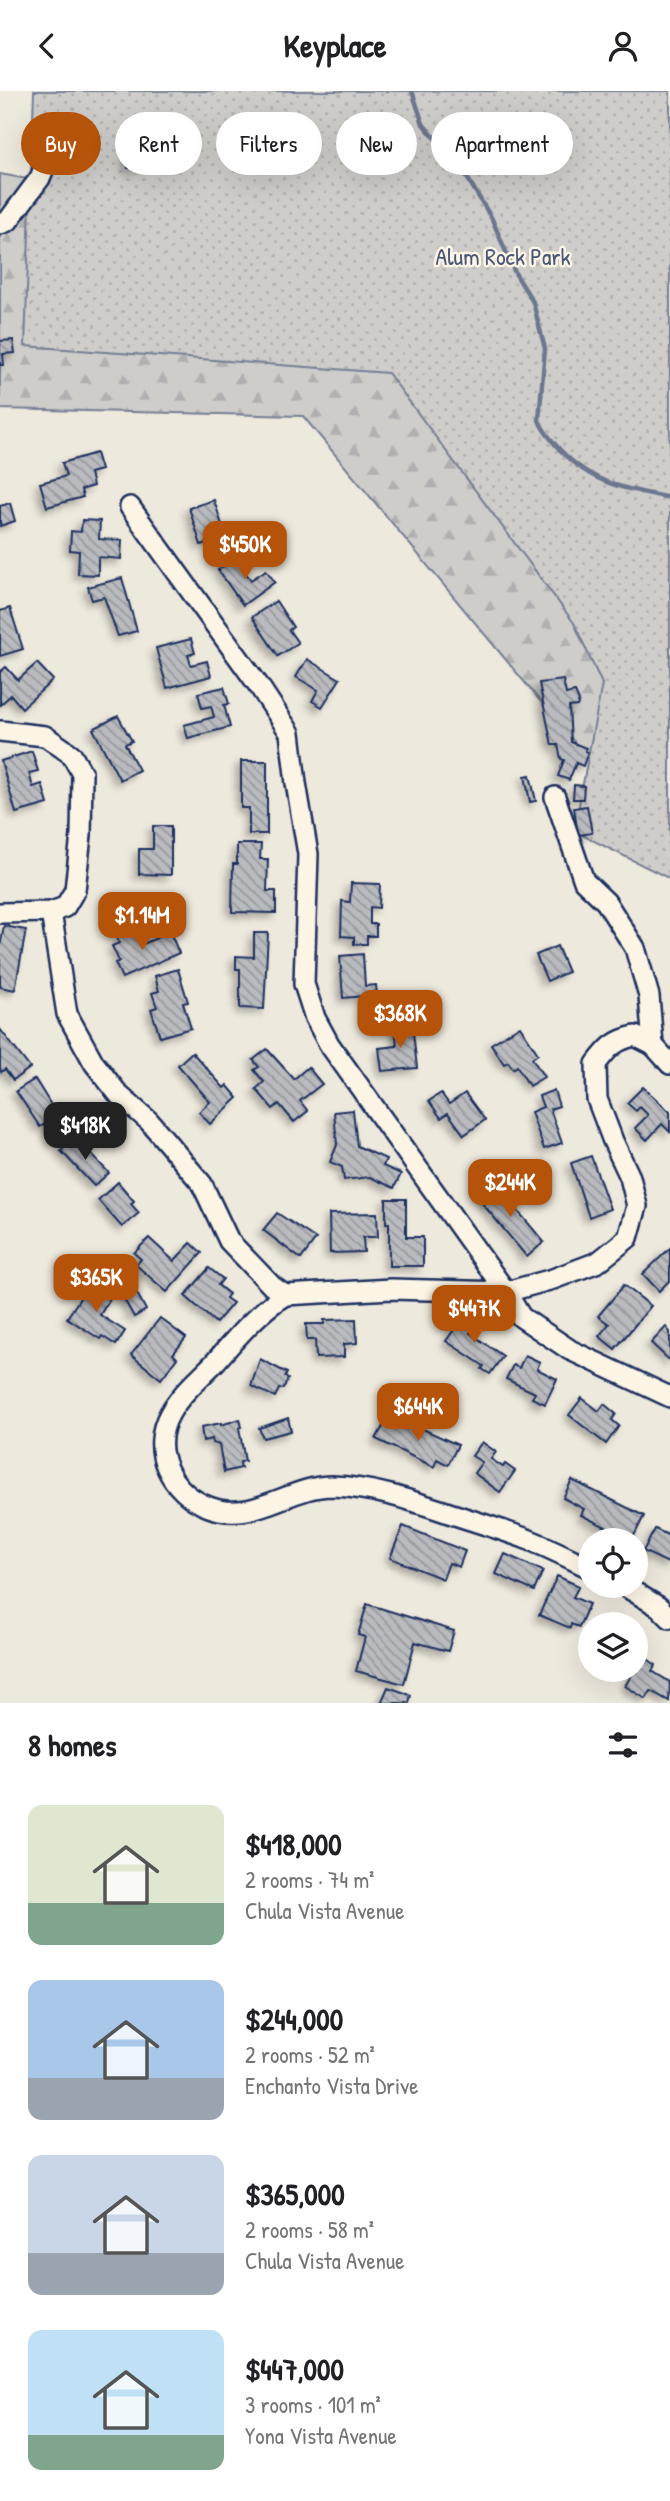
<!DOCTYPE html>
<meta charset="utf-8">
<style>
:root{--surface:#fff;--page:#f6f6f6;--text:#202124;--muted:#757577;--accent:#b45309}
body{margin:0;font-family:"Patrick Hand",sans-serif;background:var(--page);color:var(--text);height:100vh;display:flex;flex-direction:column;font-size:26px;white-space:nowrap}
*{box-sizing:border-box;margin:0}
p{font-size:23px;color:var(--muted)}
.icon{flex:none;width:38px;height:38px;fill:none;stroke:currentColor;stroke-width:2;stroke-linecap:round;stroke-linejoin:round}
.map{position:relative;height:1612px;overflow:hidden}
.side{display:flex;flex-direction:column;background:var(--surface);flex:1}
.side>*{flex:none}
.guide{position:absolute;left:21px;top:21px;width:628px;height:63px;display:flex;gap:14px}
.tools{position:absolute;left:578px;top:1437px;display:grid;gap:14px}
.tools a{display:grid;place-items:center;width:70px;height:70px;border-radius:50%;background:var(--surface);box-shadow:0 7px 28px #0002;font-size:35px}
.price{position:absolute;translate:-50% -60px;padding:0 16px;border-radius:14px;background:var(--accent);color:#fff;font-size:23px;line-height:46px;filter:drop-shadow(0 2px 4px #0008)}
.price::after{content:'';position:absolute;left:50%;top:42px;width:21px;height:16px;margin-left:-10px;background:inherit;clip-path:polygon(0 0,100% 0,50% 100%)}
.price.on{background:#222;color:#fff}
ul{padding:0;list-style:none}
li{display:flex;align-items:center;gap:21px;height:175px;padding:0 28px}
li span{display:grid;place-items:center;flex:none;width:196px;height:140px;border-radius:14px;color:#555}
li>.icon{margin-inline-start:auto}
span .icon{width:84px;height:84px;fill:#fffc;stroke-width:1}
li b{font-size:30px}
h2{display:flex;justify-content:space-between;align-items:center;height:84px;padding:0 28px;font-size:30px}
.tag{padding:0 24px;border-radius:32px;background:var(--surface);box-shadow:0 7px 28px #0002;font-size:24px;line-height:63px}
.tag.on{background:var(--accent);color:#fff}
header{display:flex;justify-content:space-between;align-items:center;height:91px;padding:0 28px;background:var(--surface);font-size:32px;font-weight:800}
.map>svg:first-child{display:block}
.forest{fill:url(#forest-firs);stroke:#757e94;stroke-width:2}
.park{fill:url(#park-dots);stroke:#757e94;stroke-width:2}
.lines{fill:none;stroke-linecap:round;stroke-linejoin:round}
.stream{stroke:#6c778f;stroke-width:4.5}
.building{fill:url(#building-back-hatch);stroke:#1b2f5e;stroke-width:2;filter:url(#shadow)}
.minor-casing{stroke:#1b2f5e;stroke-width:24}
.minor{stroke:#fcf5e5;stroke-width:19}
.labels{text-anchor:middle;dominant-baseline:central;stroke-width:5;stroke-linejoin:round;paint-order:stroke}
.park-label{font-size:24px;fill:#485679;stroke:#fcf5e5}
</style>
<header><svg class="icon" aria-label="back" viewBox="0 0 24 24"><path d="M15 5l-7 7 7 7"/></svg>Keyplace<svg class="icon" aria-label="person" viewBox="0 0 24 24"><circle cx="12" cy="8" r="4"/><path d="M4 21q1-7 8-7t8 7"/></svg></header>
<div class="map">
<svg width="670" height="1612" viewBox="0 0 670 1612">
<defs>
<pattern id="forest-firs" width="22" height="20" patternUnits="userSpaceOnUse" patternTransform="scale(1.75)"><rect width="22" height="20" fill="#cfcdca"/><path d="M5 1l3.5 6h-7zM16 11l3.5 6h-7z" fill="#b1b0b0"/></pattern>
<pattern id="park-dots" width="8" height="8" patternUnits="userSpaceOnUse" patternTransform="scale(1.75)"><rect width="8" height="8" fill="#cfcdca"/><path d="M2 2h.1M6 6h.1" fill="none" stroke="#b1b0b0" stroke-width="1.8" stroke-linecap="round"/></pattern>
<pattern id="building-back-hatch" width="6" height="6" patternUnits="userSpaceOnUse" patternTransform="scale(1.75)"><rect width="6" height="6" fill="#babbbe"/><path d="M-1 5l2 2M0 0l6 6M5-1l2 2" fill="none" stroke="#96989e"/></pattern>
<filter id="shadow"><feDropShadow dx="-4.5" dy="4.5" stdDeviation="3.5" flood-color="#0004"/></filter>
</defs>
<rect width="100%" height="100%" fill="#eee9dd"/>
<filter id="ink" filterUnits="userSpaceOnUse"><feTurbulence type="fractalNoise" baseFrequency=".0143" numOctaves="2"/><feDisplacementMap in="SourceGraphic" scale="14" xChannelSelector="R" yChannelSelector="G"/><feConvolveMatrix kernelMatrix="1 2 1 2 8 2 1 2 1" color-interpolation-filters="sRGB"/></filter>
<g filter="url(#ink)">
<path class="forest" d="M0 83 360 148 581 251 670 766 303 325 0 318Z"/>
<path class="park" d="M34 0H670V788L574 740 602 593 574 532 388 282 25 255Z"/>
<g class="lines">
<path class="stream" d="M412 0 423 33 465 83 492 128 515 182 533 211 545 258 539 329C542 338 548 344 554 352 587 392 622 397 670 407"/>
</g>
<g class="building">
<path d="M144 62 146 75 128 77 127 64Z"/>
<path d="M13 249 15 262 3 263 4 274H0V250Z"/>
<path d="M96 362 101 379 90 382 93 395 81 399 83 406 47 416 40 392 66 385 62 372Z"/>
<path d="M214 409 226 446 201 454 189 417Z"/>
<path d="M10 412 15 430 0 435V415Z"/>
<path d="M82 429 100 430 99 448 122 449 121 468 98 466V484L78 483 79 460 70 459 71 440 81 441Z"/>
<path d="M235 467 251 489 266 479 275 491 243 514 218 479Z"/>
<path d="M122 487 137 540 118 545 104 506 92 509 88 496Z"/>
<path d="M276 510 293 536 289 539 298 552 278 565 252 526Z"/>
<path d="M10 517 23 558 0 565V520Z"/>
<path d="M191 548 195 562 188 564 191 574 207 570 211 585 167 597 156 557Z"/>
<path d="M307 568 340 588 322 616 312 610 318 599 296 586Z"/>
<path d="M37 572 53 589 22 617 11 604 0 614V581L6 576 18 589Z"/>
<path d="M563 589 566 603 575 601 579 610 577 615 569 616 571 651 586 657 585 660 588 661 583 675 576 672 569 689 558 685 564 669 561 668 558 654H552L539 592Z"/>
<path d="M224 596 229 613 224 614 230 636 188 647 184 634 214 626 211 615 202 617 198 602Z"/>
<path d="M118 625 132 650 125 653 139 679 120 689 93 638Z"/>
<path d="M32 660 38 680 29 682 33 696 42 693 48 713 16 722 1 670Z"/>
<path d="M241 670H267V743H249V717H241Z"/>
<path d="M530 684 536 710 530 711 525 685Z"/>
<path d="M574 694 584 695 583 708H573Z"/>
<path d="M587 715 592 742 578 744 574 717Z"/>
<path d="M153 735H171V784L139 783V758H153Z"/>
<path d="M237 753H261L260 768H268L267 800H276V822L232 821 233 773H237Z"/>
<path d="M351 792 380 793 379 817 370 816V833H376V845H367V853H354V846L341 845 342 810 350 811Z"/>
<path d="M4 835 26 839 15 899 0 896V856Z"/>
<path d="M136 839 143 853 170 841 179 862 122 887 115 872 119 870 112 855 119 852 117 847Z"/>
<path d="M254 842H268L264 918 240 917V878H236V865L254 866Z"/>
<path d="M557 855 568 881 547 890 536 864Z"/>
<path d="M363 863 365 895 376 894 377 904 343 907 340 865Z"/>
<path d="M178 878 188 911 183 912 191 937 160 946 151 918 157 916 152 902 159 900 155 885Z"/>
<path d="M412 931 417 977 382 980 379 957 397 955 395 933Z"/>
<path d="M520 935 538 963 532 967 544 986 529 995 517 975 513 978 508 971 504 973 491 953Z"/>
<path d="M0 938 30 977 13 989 5 978 1 981 0 979Z"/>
<path d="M267 958 294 988 308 976 322 993 300 1010 308 1020 294 1031 279 1013 273 1018 256 998 264 991 254 979 259 976 253 969Z"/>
<path d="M192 961 224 997 227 994 238 1007 210 1033 199 1021 210 1011 178 974Z"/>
<path d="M35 988 59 1027 62 1025 70 1038 54 1049 45 1033 40 1036 16 1000Z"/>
<path d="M643 996 670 1021V1041L662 1033 647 1049 635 1037 648 1024 640 1016 636 1020 627 1012Z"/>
<path d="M554 999 559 1015 550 1018 562 1052 544 1058 531 1021 543 1016 539 1005Z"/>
<path d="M441 1002 449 1013 465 1002 485 1029 464 1044 448 1022 441 1027 429 1010Z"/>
<path d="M353 1019 357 1055 386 1068 383 1075 401 1083 394 1097 370 1086 344 1089 342 1076 330 1071 337 1054 334 1021Z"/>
<path d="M75 1046 109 1082 94 1095 61 1060Z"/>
<path d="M591 1065 610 1118 589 1126 571 1072Z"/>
<path d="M491 1088 544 1151 527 1166 482 1112 485 1109 477 1100Z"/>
<path d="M118 1091 134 1110 131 1113 139 1122 122 1136 98 1109Z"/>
<path d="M386 1108H406V1146H423V1175H389V1132H386Z"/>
<path d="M277 1122 316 1148 301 1168 263 1139Z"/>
<path d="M377 1122 378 1146H363L364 1161 330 1162 329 1123Z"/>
<path d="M149 1147 174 1170 191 1152 202 1162 167 1201 136 1174 141 1168 134 1162Z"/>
<path d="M670 1157V1189L659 1200 643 1183Z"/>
<path d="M209 1177 223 1188 218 1194 229 1203 226 1207 233 1212 216 1232 185 1205Z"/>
<path d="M124 1178 146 1219 134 1226 111 1185Z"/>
<path d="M92 1189 113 1202 100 1224 125 1240 116 1254 102 1245 100 1248 67 1227Z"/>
<path d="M624 1194 651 1215 615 1258 599 1245 609 1233 598 1225Z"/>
<path d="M465 1223 477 1231 470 1242 503 1265 490 1283 482 1278 484 1275 446 1250Z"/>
<path d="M160 1227 186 1247 173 1263 177 1267 161 1288 131 1264Z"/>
<path d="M356 1228 357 1252 344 1253V1266L316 1267 315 1249H307L306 1233H324V1229Z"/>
<path d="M666 1236 670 1241V1270L651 1252Z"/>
<path d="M525 1264 540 1271 537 1278 557 1288 545 1313 532 1307 535 1302 506 1288 513 1274 519 1277Z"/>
<path d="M260 1268 287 1282 285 1286 288 1288 283 1298H279L275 1306 251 1295Z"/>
<path d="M582 1307 599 1320 604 1313 616 1323 612 1329 619 1335 606 1353 569 1324Z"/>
<path d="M288 1327 291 1340 263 1347 259 1337Z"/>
<path d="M240 1328 242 1336 239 1337 245 1370 240 1371 241 1377 224 1381 219 1354 213 1352 212 1348 203 1350 201 1336 221 1332V1334Z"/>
<path d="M387 1328 407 1338 410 1332 458 1354 448 1374 437 1368 434 1376 376 1348Z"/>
<path d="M482 1351 496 1361 491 1368 503 1376 505 1373 515 1380 500 1401 474 1382 482 1371 472 1365Z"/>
<path d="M572 1389 644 1425 634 1445 626 1441 624 1445 581 1424 584 1418 563 1407Z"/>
<path d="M403 1435 465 1460 459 1476 449 1472 443 1488 390 1467Z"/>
<path d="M655 1438 670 1445V1473L643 1460Z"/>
<path d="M505 1463 543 1480 534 1500 496 1483Z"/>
<path d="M557 1485 579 1495 573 1506 589 1513 579 1536 571 1533 570 1537 539 1524Z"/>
<path d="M367 1513 454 1540 448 1560 415 1551 404 1593 356 1580 365 1546 358 1544Z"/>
<path d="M643 1565 656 1574 652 1580 670 1591 669 1610 651 1600 646 1608 625 1595Z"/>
<path d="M388 1596 411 1604 409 1612H381Z"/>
</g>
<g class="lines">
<defs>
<g id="minor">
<path d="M0 133 8 130 40 87 50 62"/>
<path d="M130 416 259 595 290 642 296 692 308 763 304 893 315 927 329 953 506 1201 521 1226 570 1259 670 1306"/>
<path d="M0 640 45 645 71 663 82 682 81 744 75 799 65 816 51 821 0 822"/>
<path d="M555 706 584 790 606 811 635 857 649 905 653 954 670 973"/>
<path d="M51 821 67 923 94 972 119 1004 149 1030 202 1093 229 1150 272 1195 285 1204C258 1221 237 1246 216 1270 201 1286 181 1302 170 1322 149 1359 170 1401 209 1416 253 1433 289 1395 332 1395 371 1396 410 1409 446 1421 473 1430 500 1438 527 1448 548 1456 569 1467 590 1477"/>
<path d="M285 1204 391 1198 506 1201 553 1188 598 1171 628 1147 637 1115 630 1086 613 1050 597 1008 596 973C608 957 615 949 635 945L653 954"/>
<path d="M623 1494 659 1516 670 1527"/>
</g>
</defs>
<use href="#minor" class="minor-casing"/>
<use href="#minor" class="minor"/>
</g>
</g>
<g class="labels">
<g class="park-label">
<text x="503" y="165">Alum Rock Park</text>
</g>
</g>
</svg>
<div class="tools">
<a><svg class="icon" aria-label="locate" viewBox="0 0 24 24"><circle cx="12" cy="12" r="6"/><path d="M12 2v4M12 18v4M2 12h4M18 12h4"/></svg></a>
<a><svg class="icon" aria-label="layers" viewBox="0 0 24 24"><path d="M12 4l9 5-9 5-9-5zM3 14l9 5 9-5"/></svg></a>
</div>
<b class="price" style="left:245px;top:490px">$450K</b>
<b class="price" style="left:142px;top:861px">$1.14M</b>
<b class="price" style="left:400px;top:959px">$368K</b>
<b class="price on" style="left:85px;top:1071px">$418K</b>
<b class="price" style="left:510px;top:1128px">$244K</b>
<b class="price" style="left:96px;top:1223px">$365K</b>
<b class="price" style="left:474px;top:1254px">$447K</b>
<b class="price" style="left:418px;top:1352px">$644K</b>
<div class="guide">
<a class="tag on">Buy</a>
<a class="tag">Rent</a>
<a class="tag">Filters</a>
<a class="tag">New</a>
<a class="tag">Apartment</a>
</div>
</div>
<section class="side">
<h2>8 homes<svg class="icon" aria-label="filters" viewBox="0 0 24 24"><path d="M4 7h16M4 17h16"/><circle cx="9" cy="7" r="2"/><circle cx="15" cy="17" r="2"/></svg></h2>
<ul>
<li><span style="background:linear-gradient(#dfe7d0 70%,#7fa58c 0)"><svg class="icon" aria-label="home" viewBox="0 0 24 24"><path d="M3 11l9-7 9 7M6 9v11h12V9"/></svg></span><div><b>$418,000</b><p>2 rooms · 74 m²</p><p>Chula Vista Avenue</p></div></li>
<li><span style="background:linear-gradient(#a9c7e8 70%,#9aa5b1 0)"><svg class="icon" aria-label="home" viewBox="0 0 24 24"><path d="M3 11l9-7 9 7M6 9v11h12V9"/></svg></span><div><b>$244,000</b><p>2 rooms · 52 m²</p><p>Enchanto Vista Drive</p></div></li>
<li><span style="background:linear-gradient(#c9d6e8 70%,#9aa5b1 0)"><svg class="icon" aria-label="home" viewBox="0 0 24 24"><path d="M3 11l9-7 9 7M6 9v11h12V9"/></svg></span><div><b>$365,000</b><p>2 rooms · 58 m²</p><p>Chula Vista Avenue</p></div></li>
<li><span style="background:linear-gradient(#bfe0f5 75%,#7fa58c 0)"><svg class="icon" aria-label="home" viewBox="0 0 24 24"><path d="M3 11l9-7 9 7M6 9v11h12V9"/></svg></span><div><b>$447,000</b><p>3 rooms · 101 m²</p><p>Yona Vista Avenue</p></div></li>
</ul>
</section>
